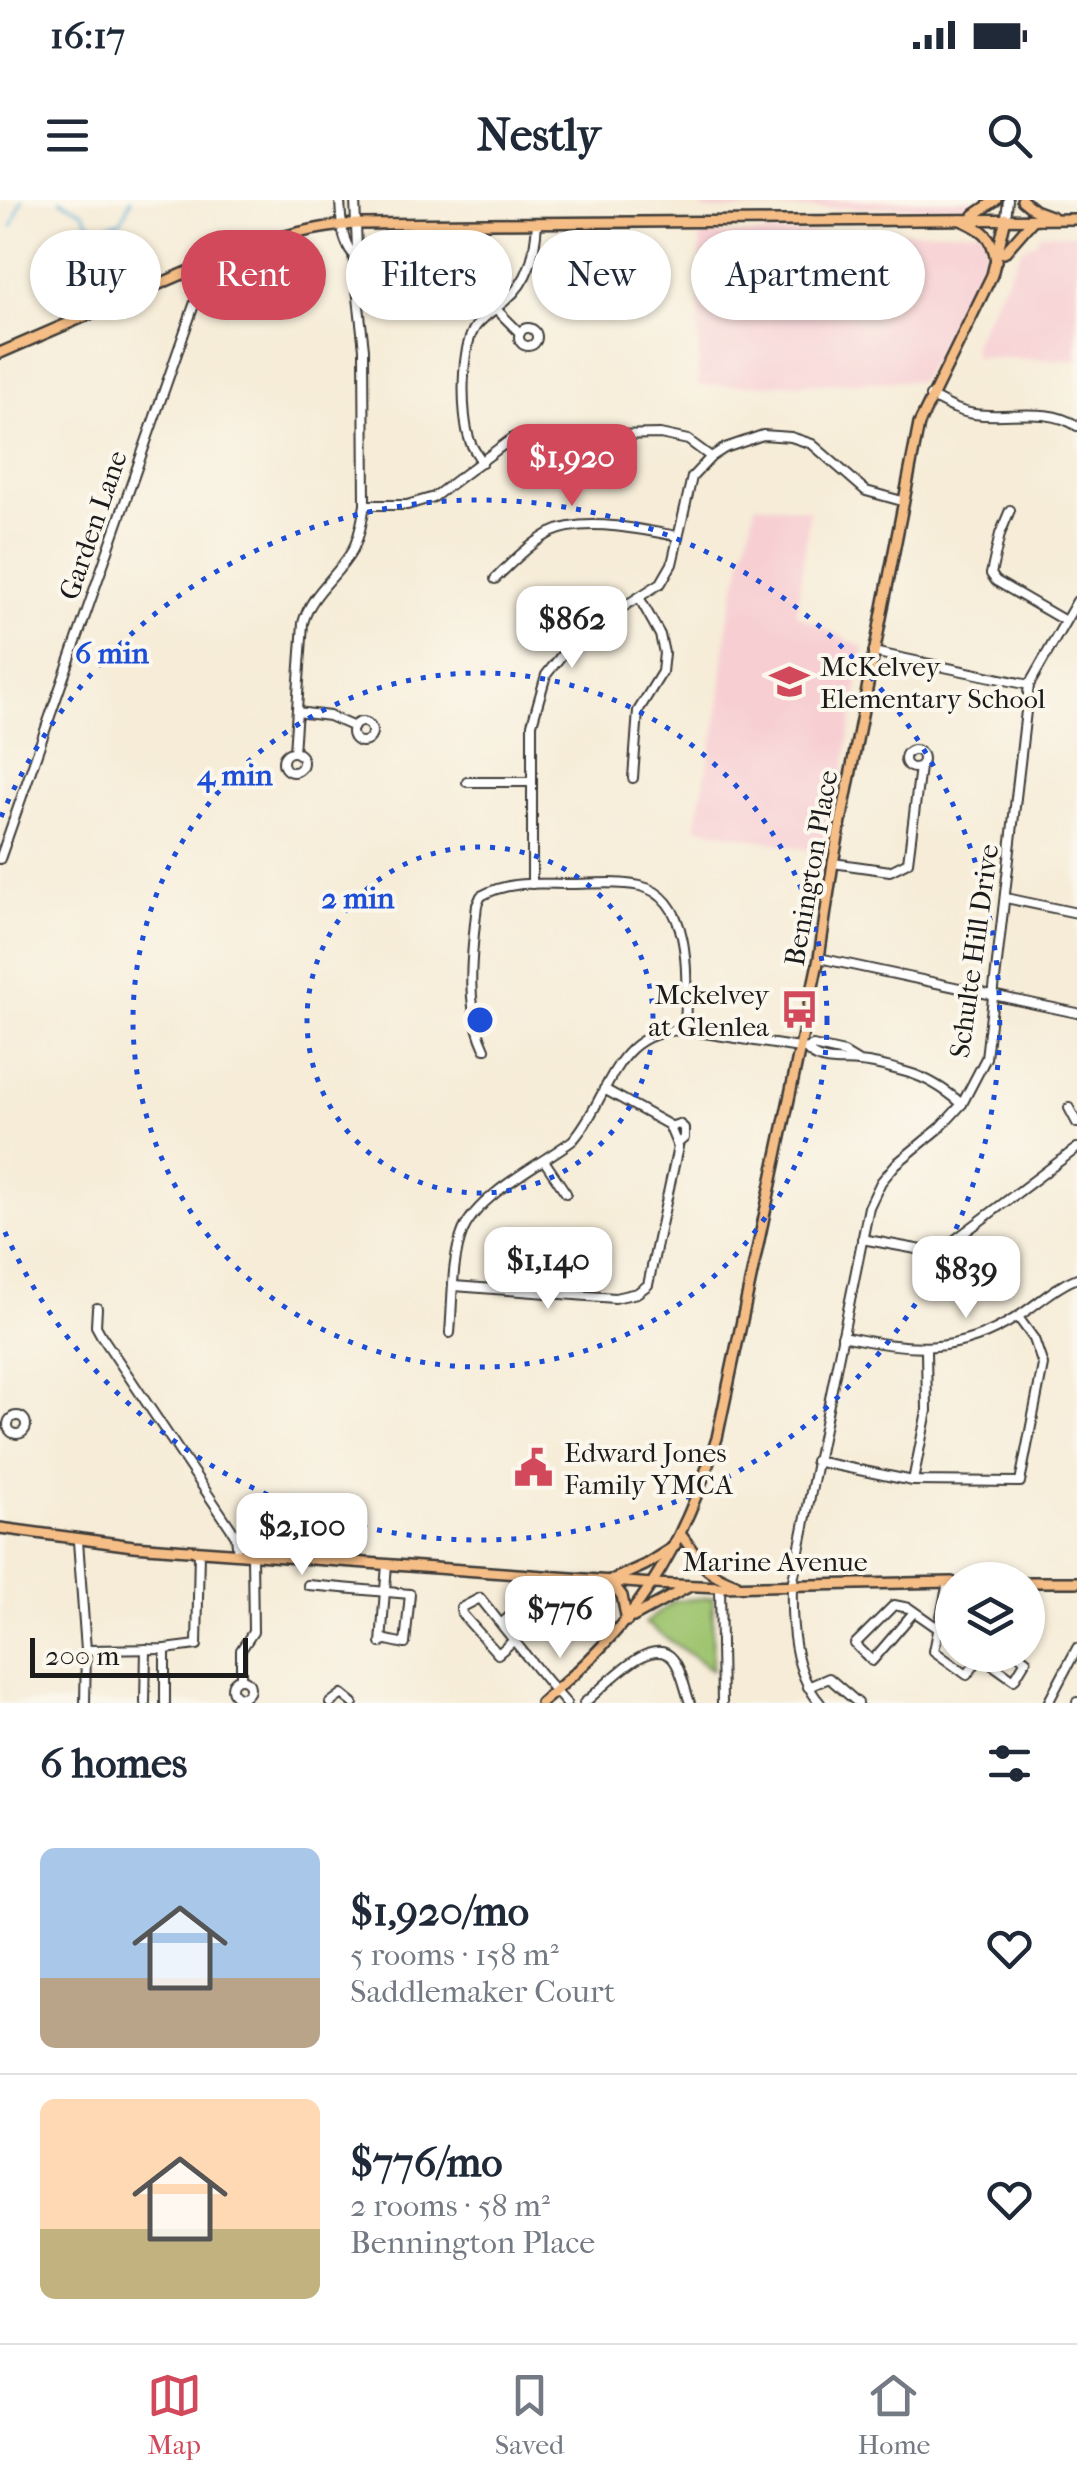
<!DOCTYPE html>
<meta charset="utf-8">
<style>
:root{--surface:#fff;--page:#f6f6f7;--text:#1f2937;--muted:#747a83;--line:#e0e1e3;--accent:#d1495b}
body{margin:0;font-family:"IM FELL French Canon",serif;background:var(--page);color:var(--text);height:100vh;display:flex;flex-direction:column;font-size:38px;white-space:nowrap}
*{box-sizing:border-box;margin:0}
p{font-size:32px;color:var(--muted)}
.icon{flex:none;width:55px;height:55px;fill:none;stroke:currentColor;stroke-width:2;stroke-linecap:round;stroke-linejoin:round}
.map{position:relative;height:1503px;overflow:hidden}
.sheet{display:flex;flex-direction:column;background:var(--surface);flex:1}
.sheet>*{flex:none}
.banner{position:absolute;left:30px;top:30px;width:1018px;height:90px;display:flex;gap:20px}
.controls{position:absolute;left:935px;top:1362px;display:grid;gap:20px}
.controls a{display:grid;place-items:center;width:110px;height:110px;border-radius:50%;background:var(--surface);box-shadow:0 2px 8px #0004;font-size:50px}
.scale{position:absolute;left:30px;bottom:25px;width:218px;box-sizing:border-box;padding-left:10px;border:5px solid #1c1c1c;border-top:0;font-size:28px;line-height:35px;white-space:nowrap;color:#1c1c1c;-webkit-text-stroke:8px #fbf7ec;paint-order:stroke}
.price{position:absolute;translate:-50% -85px;padding:0 22px;border-radius:20px;background:#fff;color:#222;font-size:32px;line-height:65px;filter:drop-shadow(0 2px 5px #0008)}
.price::after{content:'';position:absolute;left:50%;top:60px;width:30px;height:22px;margin-left:-15px;background:inherit;clip-path:polygon(0 0,100% 0,50% 100%)}
.price.on{background:var(--accent);color:#fff}
ul{padding:0;list-style:none}
li{display:flex;align-items:center;gap:30px;height:250px;padding:0 40px}
li+li{border-top:2px solid var(--line)}
li span{display:grid;place-items:center;flex:none;width:280px;height:200px;border-radius:15px;color:#555}
li>.icon{margin-inline-start:auto}
span .icon{width:120px;height:120px;fill:#fffc;stroke-width:1}
li b{font-size:42px}
h2{display:flex;justify-content:space-between;align-items:center;height:120px;padding:0 40px;font-size:42px}
.tag{padding:0 35px;border-radius:45px;background:var(--surface);box-shadow:0 2px 8px #0004;font-size:35px;line-height:90px}
.tag.on{background:var(--accent);color:#fff}
.status{display:flex;justify-content:space-between;align-items:center;height:70px;padding:0 50px;background:var(--surface);direction:ltr}
.status svg{height:28px;fill:currentColor}
header{display:flex;justify-content:space-between;align-items:center;height:130px;padding:0 40px;background:var(--surface);font-size:45px;font-weight:700}
.menu{display:flex;justify-content:space-around;align-items:center;height:140px;border-top:2px solid var(--line);background:var(--surface);font-size:28px;color:var(--muted)}
.menu a{display:grid;justify-items:center;gap:5px}
.menu .on{color:var(--accent)}
.map>svg:first-child{display:block}
.built{fill:#f7cfd3}
.green{fill:#9fc56f;stroke:#5e7046;stroke-width:2.5}
.lines{fill:none;stroke-linecap:round;stroke-linejoin:round}
.stream{stroke:#5eb1da;stroke-width:2.5}
.minor-casing{stroke:#3d3b38;stroke-width:12}
.major-casing{stroke:#3d3b38;stroke-width:14}
.minor{stroke:#fff;stroke-width:8}
.major{stroke:#f6be87;stroke-width:9}
.ring{fill:none;stroke:#1d4ed8;stroke-width:5;stroke-dasharray:5 10}
.labels{text-anchor:middle;dominant-baseline:central;stroke-width:8;stroke-linejoin:round;paint-order:stroke}
.street-label{font-size:28px;fill:#1c1c1c;stroke:#fbf7ec}
.poi-label{font-size:28px;fill:#1c1c1c;stroke:#fbf7ec;text-anchor:start}
.centre{fill:#1d4ed8;stroke:#fbf7ec;stroke-width:5}
.ring-label{font-size:30px;text-anchor:middle;font-weight:bold;fill:#1d4ed8;stroke:#fbf7ec;stroke-width:8;stroke-linejoin:round;paint-order:stroke}
</style>
<div class="status"><b>16:17</b><svg viewBox="0 0 49 12"><path d="M0 12V9h3v3zM5 12V6h3v6zM10 12V3h3v9zM15 12V0h3v12zM26 1h20v11H26zM47 4h2v5h-2z"/></svg></div>
<header><svg class="icon" aria-label="menu" viewBox="0 0 24 24"><path d="M4 6h16M4 12h16M4 18h16"/></svg>Nestly<svg class="icon" aria-label="search" viewBox="0 0 24 24"><circle cx="10" cy="10" r="6"/><path d="M15 15l6 6"/></svg></header>
<div class="map">
<svg width="1077" height="1503" viewBox="0 0 1077 1503">
<rect width="100%" height="100%" fill="#fbf7ec"/>
<filter id="ink" filterUnits="userSpaceOnUse"><feTurbulence type="fractalNoise" baseFrequency=".01" numOctaves="2"/><feDisplacementMap in="SourceGraphic" scale="20" xChannelSelector="R" yChannelSelector="G"/><feConvolveMatrix kernelMatrix="1 2 1 2 8 2 1 2 1" color-interpolation-filters="sRGB"/></filter>
<filter id="wash" filterUnits="userSpaceOnUse"><feTurbulence type="fractalNoise" baseFrequency=".0048" numOctaves="4" result="noise"/><feDisplacementMap in="SourceGraphic" scale="40" xChannelSelector="R" yChannelSelector="G"/><feGaussianBlur stdDeviation="2.25" result="paint"/><feColorMatrix in="noise" values="0 0 0 0 0 0 0 0 0 0 0 0 0 0 0 0 0 1.4 0 .05"/><feComposite in="paint" operator="in"/></filter>
<g filter="url(#wash)">
<rect width="100%" height="100%" fill="#f6ecd7"/>
<g class="built">
<path d="M703 0H990L983 6 703 10Z"/>
<path d="M988 30 986 58 920 181 698 186 700 35Z"/>
<path d="M1040 33 1077 34V160L974 157 973 143 1022 49 1036 42Z"/>
<path d="M756 304 810 310 796 414 864 448 830 654 695 627 718 516 729 414Z"/>
</g>
<path class="green" d="M713 1397 712 1470 645 1423 674 1401Z"/>
<g class="lines">
<g class="stream">
<path d="M60 0 83 12 89 23 102 27 121 21 131 0"/>
<path d="M12 26 22 0"/>
</g>
</g>
</g>
<g filter="url(#ink)">
<g class="lines">
<defs>
<g id="minor">
<path d="M340 0C341 18 341 40 353 54"/>
<path d="M1006 18 1008 0"/>
<circle cx="467" cy="82" r="10"/>
<path d="M475 88 520 133"/>
<circle cx="528" cy="137" r="9"/>
<path d="M930 196C944 203 958 212 974 214 1009 219 1047 206 1077 226"/>
<path d="M482 262C478 255 472 248 470 241 461 217 460 147 476 126 484 116 496 109 506 100 530 80 535 53 537 23"/>
<path d="M365 305H407L434 297 514 237 660 234 688 240 711 257"/>
<path d="M1010 310 1000 334 991 374 996 381 1065 421"/>
<path d="M495 379C511 363 530 344 550 333 583 316 642 330 677 336"/>
<path d="M873 452 1029 485"/>
<path d="M297 512 329 516 354 527"/>
<circle cx="362" cy="532" r="10"/>
<circle cx="914" cy="559" r="9"/>
<path d="M294 552 303 423C311 393 337 377 352 351 360 337 362 320 365 305L364 149 353 54 357 49 355 0"/>
<circle cx="293" cy="562" r="10"/>
<path d="M633 578 638 511 662 472 664 453 660 435 640 399"/>
<path d="M467 582H530"/>
<path d="M0 659 209 62"/>
<path d="M833 663 890 671 908 662 920 567"/>
<path d="M532 684V524L546 475 576 437 661 383 672 364 692 277 711 257 725 248 763 235 791 237 812 244 866 291 902 301"/>
<path d="M1006 698 1077 713"/>
<path d="M819 758 1077 813"/>
<path d="M485 849C464 805 472 752 477 705L481 696C509 680 539 684 571 684 593 684 618 681 640 686 696 699 686 788 685 830"/>
<path d="M806 849C819 865 841 860 859 862 874 863 892 868 906 872 928 878 945 889 962 904"/>
<path d="M1069 908 1077 923"/>
<path d="M670 927 679 924 684 928V938L677 944"/>
<path d="M545 962 566 993"/>
<path d="M862 1039 922 1050 952 1042 1077 948"/>
<path d="M454 1086 615 1098 637 1093 648 1085 678 947 669 925 604 889"/>
<path d="M97 1108 96 1126 101 1135 236 1336 238 1354"/>
<path d="M450 1133C453 1100 451 1061 463 1031 479 994 541 964 573 940 612 895 612 830 685 830L806 849 813 846 844 853 859 862"/>
<path d="M842 1136C909 1150 957 1156 1017 1117 1038 1104 1054 1087 1077 1078"/>
<circle cx="17" cy="1225" r="9"/>
<path d="M815 1261 913 1281 1020 1282 1043 1165 1034 1139 1018 1117"/>
<path d="M913 1281 927 1211 926 1149"/>
<path d="M78 1341 86 1450 85 1503"/>
<path d="M948 1382 934 1451 967 1475 982 1455"/>
<path d="M308 1385 410 1394 405 1444 382 1439"/>
<path d="M720 1387 722 1503"/>
<path d="M914 1412 872 1461 855 1444 894 1405 909 1408 952 1438"/>
<path d="M501 1424 529 1399 543 1402 547 1412 498 1454 462 1414 461 1408 480 1398C508 1433 536 1469 566 1503"/>
<path d="M381 1443 387 1364"/>
<path d="M165 1449V1503"/>
<path d="M86 1450 165 1449 197 1445 199 1351"/>
<path d="M979 1455 1014 1480 1026 1460 1019 1455"/>
<path d="M241 1478V1450L253 1432 252 1355"/>
<circle cx="241" cy="1488" r="9"/>
<path d="M808 1487 829 1478 858 1503"/>
<path d="M145 1503 146 1449"/>
<path d="M330 1503 342 1494 353 1503"/>
<path d="M584 1503C603 1489 651 1432 673 1459 682 1470 685 1490 690 1503"/>
<path d="M820 1503C793 1472 791 1424 792 1385L869 1007 881 982 896 964 940 928 962 904 986 858 1029 485 1077 401"/>
<path d="M1048 1503 1077 1448"/>
<path d="M1077 1503V1502"/>
</g>
<g id="major">
<path d="M1022 0 1034 10 1053 17"/>
<path d="M974 15 996 0"/>
<path d="M961 20C984 30 992 35 996 61"/>
<path d="M1004 53 1033 20"/>
<path d="M0 153C52 130 105 108 157 85 223 57 285 28 357 24L1077 19"/>
<path d="M0 1328 133 1346 653 1384 720 1387 952 1382"/>
<path d="M681 1335C703 1363 699 1370 736 1384"/>
<path d="M614 1379 645 1365 675 1346"/>
<path d="M610 1380 622 1396 627 1421"/>
<path d="M1028 1382H1077"/>
<path d="M633 1417 690 1386"/>
<path d="M541 1503C636 1425 680 1355 717 1238L819 758 833 663 919 224 992 75 1006 18"/>
</g>
</defs>
<use href="#minor" class="minor-casing"/>
<use href="#major" class="major-casing"/>
<use href="#minor" class="minor"/>
<use href="#major" class="major"/>
</g>
</g>
<g class="ring">
<circle cx="480" cy="820" r="173"/>
<circle cx="480" cy="820" r="347"/>
<path d="M1 617A520 520 0 1 1 1 1023"/>
</g>
<defs>
<symbol id="school-bare" viewBox="-9 -9 18 18"><path d="M0-5L7-2L0 1L-7-2ZM-4 1L0 2.5L4 1V4Q0 6-4 4Z" fill="#d1495b" stroke="#fbf7ec" stroke-width="2.5" paint-order="stroke"/></symbol>
<symbol id="bus-bare" viewBox="-9 -9 18 18"><path d="M-5-6H5V4H4V6H2V4H-2V6H-4V4H-5ZM-3.5-4V0h7V-4ZM-3.5 1.2v1.5H-2V1.2ZM2 1.2v1.5H3.5V1.2Z" fill="#d1495b" stroke="#fbf7ec" stroke-width="2.5" paint-order="stroke"/></symbol>
<symbol id="civic-bare" viewBox="-9 -9 18 18"><path d="M-.6-6.5H3V-4.5H.6V-3L4-1V1h2V6H-6V1h2V-1L-.6-3ZM-1.2 2.5V6h2.4V2.5Z" fill="#d1495b" stroke="#fbf7ec" stroke-width="2.5" paint-order="stroke"/></symbol>
</defs>
<g fill-rule="evenodd">
<use href="#school-bare" x="762" y="454" width="55" height="55"/>
<use href="#bus-bare" x="772" y="782" width="55" height="55"/>
<use href="#civic-bare" x="506" y="1240" width="55" height="55"/>
</g>
<g class="labels">
<g class="street-label">
<text transform="translate(93 325) rotate(-71)">Garden Lane</text>
<text transform="translate(811 668) rotate(-80)">Benington Place</text>
<text transform="translate(974 751) rotate(-82)">Schulte Hill Drive</text>
<text x="775" y="1361">Marine Avenue</text>
</g>
<g class="poi-label">
<text x="820" y="466">McKelvey<tspan x="820" dy="32">Elementary School</tspan></text>
<text x="769" y="794" text-anchor="end">Mckelvey<tspan x="769" dy="32">at Glenlea</tspan></text>
<text x="564" y="1252">Edward Jones<tspan x="564" dy="32">Family YMCA</tspan></text>
</g>
</g>
<circle cx="480" cy="820" r="15" class="centre"/>
<g class="ring-label">
<text x="112" y="463">6 min</text>
<text x="235" y="585">4 min</text>
<text x="358" y="708">2 min</text>
</g>
</svg>
<div class="controls">
<a><svg class="icon" aria-label="layers" viewBox="0 0 24 24"><path d="M12 4l9 5-9 5-9-5zM3 14l9 5 9-5"/></svg></a>
</div>
<div class="scale">200 m</div>
<b class="price on" style="left:572px;top:309px">$1,920</b>
<b class="price" style="left:572px;top:471px">$862</b>
<b class="price" style="left:548px;top:1112px">$1,140</b>
<b class="price" style="left:966px;top:1121px">$839</b>
<b class="price" style="left:302px;top:1378px">$2,100</b>
<b class="price" style="left:560px;top:1461px">$776</b>
<div class="banner">
<a class="tag">Buy</a>
<a class="tag on">Rent</a>
<a class="tag">Filters</a>
<a class="tag">New</a>
<a class="tag">Apartment</a>
</div>
</div>
<section class="sheet">
<h2>6 homes<svg class="icon" aria-label="filters" viewBox="0 0 24 24"><path d="M4 7h16M4 17h16"/><circle cx="9" cy="7" r="2"/><circle cx="15" cy="17" r="2"/></svg></h2>
<ul>
<li><span style="background:linear-gradient(#a9c7e8 65%,#b9a48a 0)"><svg class="icon" aria-label="home" viewBox="0 0 24 24"><path d="M3 11l9-7 9 7M6 9v11h12V9"/></svg></span><div><b>$1,920/mo</b><p>5 rooms · 158 m²</p><p>Saddlemaker Court</p></div><svg class="icon" aria-label="heart" viewBox="0 0 24 24"><path d="M12 20l-8-8c-3-5 5-10 8-4 3-6 11-1 8 4z"/></svg></li>
<li><span style="background:linear-gradient(#ffd9b3 65%,#c2b280 0)"><svg class="icon" aria-label="home" viewBox="0 0 24 24"><path d="M3 11l9-7 9 7M6 9v11h12V9"/></svg></span><div><b>$776/mo</b><p>2 rooms · 58 m²</p><p>Bennington Place</p></div><svg class="icon" aria-label="heart" viewBox="0 0 24 24"><path d="M12 20l-8-8c-3-5 5-10 8-4 3-6 11-1 8 4z"/></svg></li>
</ul>
</section>
<nav class="menu">
<a class="on"><svg class="icon" aria-label="map" viewBox="0 0 24 24"><path d="M3 6l6-2 6 2 6-2v14l-6 2-6-2-6 2zM9 4v14M15 6v14"/></svg>Map</a>
<a><svg class="icon" aria-label="saved" viewBox="0 0 24 24"><path d="M7 4h10v16l-5-4-5 4z"/></svg>Saved</a>
<a><svg class="icon" aria-label="home" viewBox="0 0 24 24"><path d="M3 11l9-7 9 7M6 9v11h12V9"/></svg>Home</a>
</nav>
